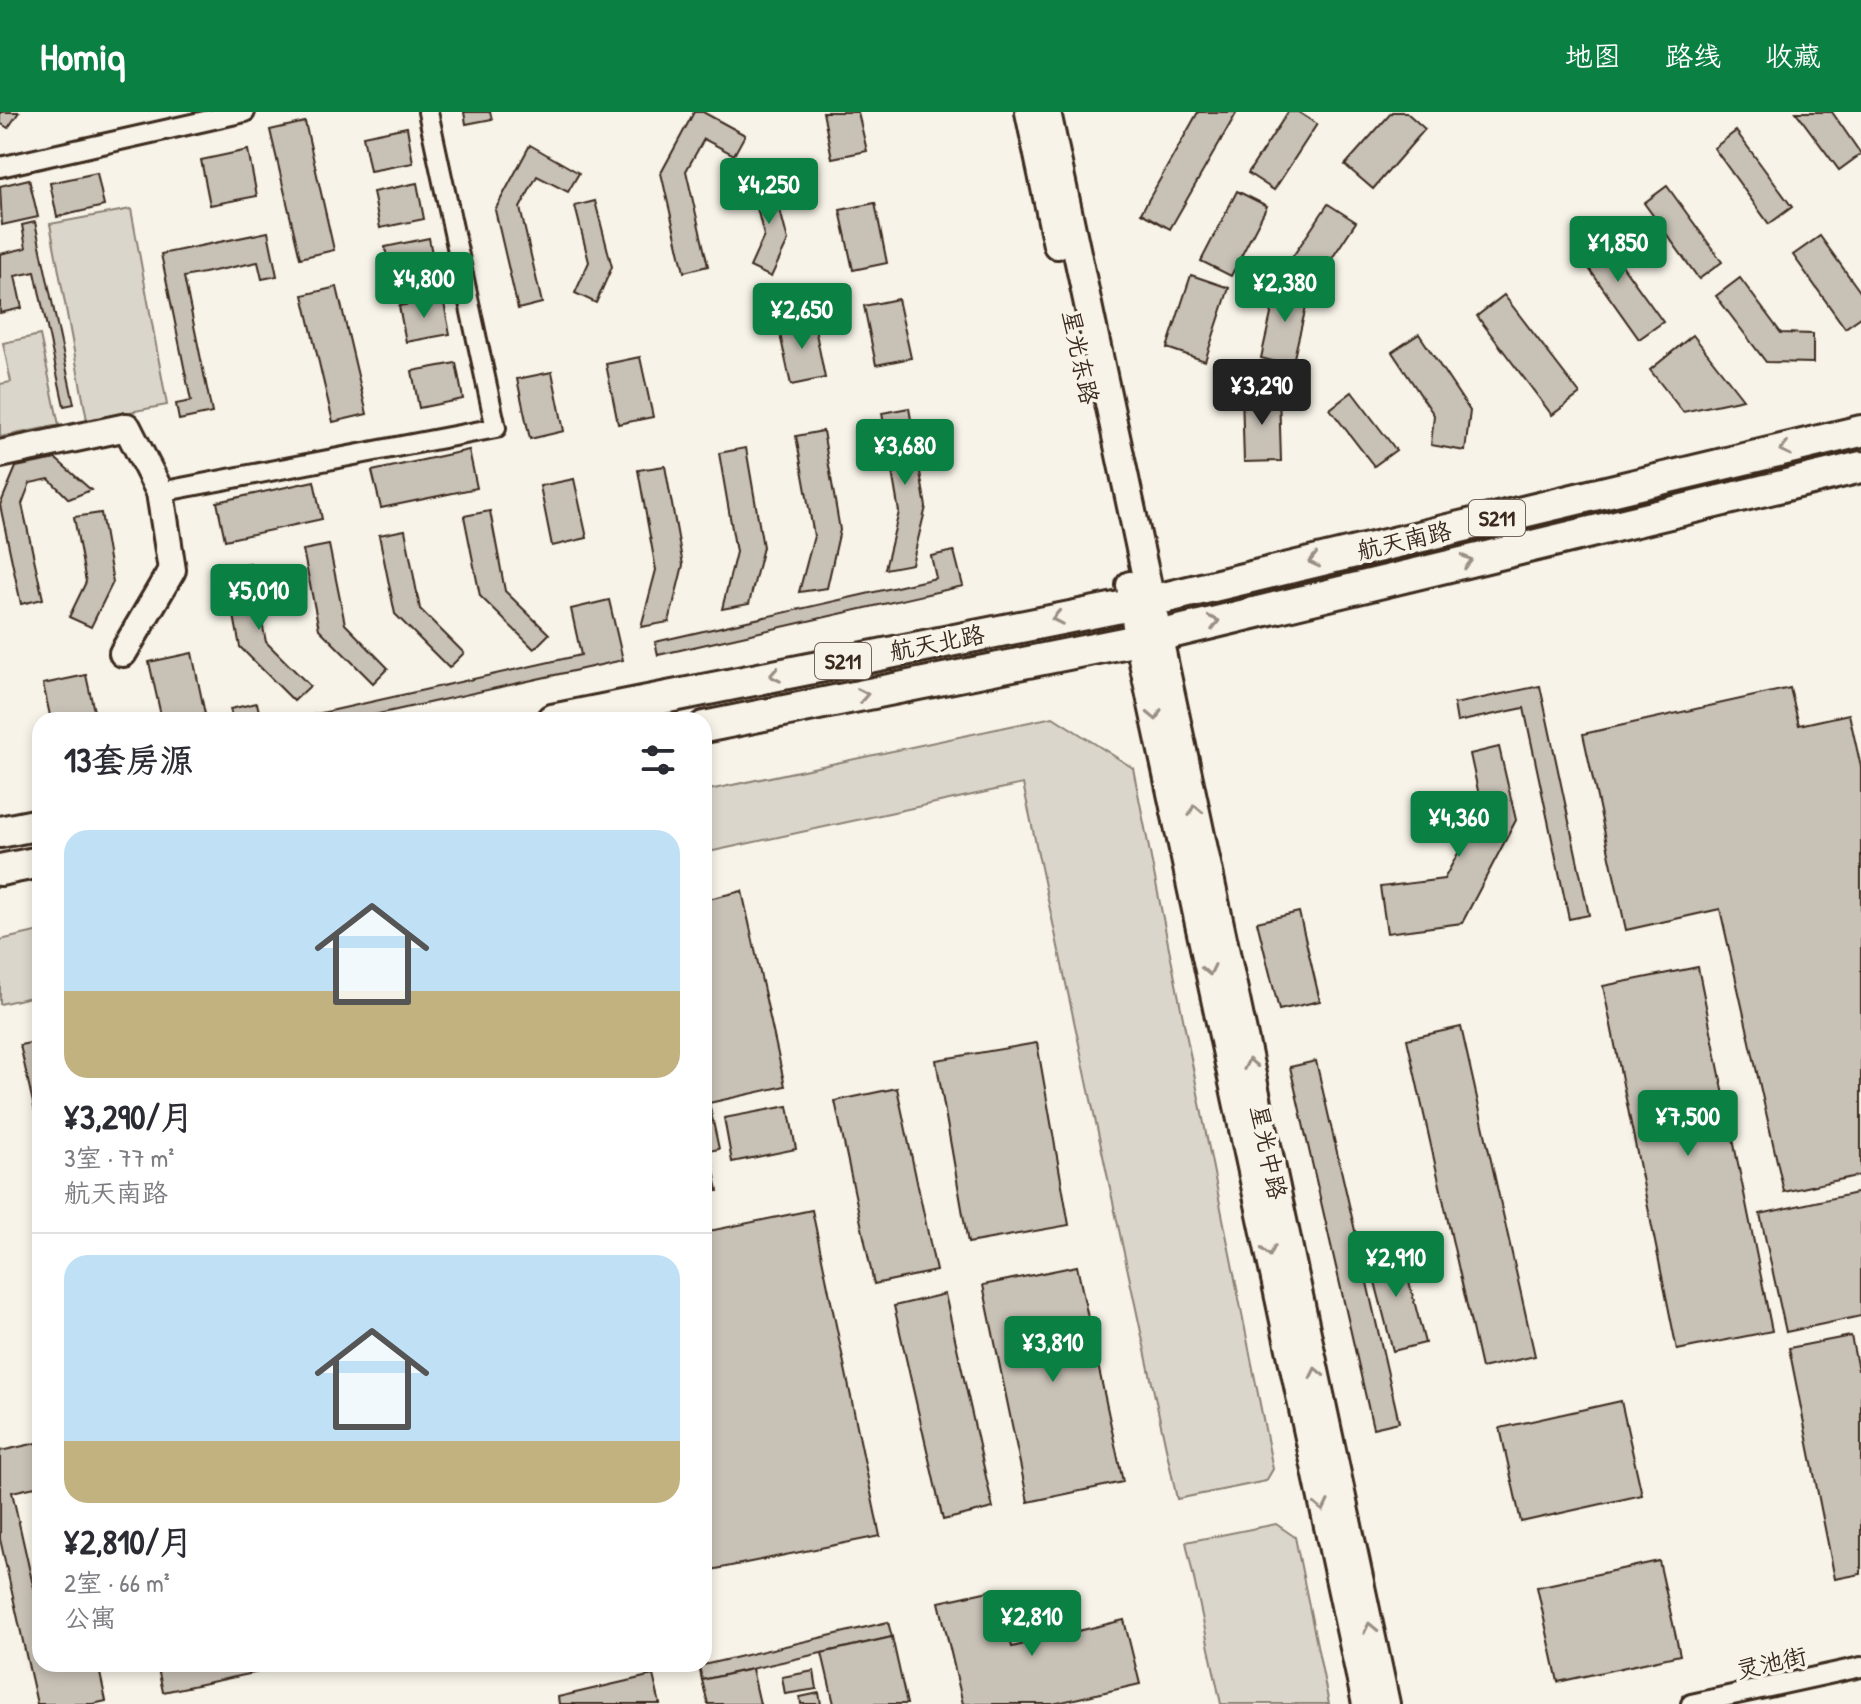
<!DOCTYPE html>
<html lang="zh">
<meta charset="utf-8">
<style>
:root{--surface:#fff;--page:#f7f7f7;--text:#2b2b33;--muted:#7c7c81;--line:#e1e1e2;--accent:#0b8043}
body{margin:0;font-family:"Patrick Hand","LXGW WenKai TC",sans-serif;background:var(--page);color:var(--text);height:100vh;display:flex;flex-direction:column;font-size:30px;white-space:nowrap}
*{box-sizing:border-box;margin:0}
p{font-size:26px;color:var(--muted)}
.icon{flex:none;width:44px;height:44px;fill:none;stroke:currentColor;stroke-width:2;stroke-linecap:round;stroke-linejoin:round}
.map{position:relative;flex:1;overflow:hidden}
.sheet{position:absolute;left:32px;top:600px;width:680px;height:960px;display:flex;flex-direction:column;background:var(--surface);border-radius:24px;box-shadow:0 4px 12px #0003}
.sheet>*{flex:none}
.price{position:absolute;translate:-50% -68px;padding:0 18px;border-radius:8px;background:var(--accent);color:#fff;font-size:26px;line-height:52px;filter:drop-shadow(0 2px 4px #0008)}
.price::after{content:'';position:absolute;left:50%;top:48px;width:24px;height:18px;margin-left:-12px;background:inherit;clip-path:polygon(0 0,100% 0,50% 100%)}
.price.current{background:#222;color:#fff}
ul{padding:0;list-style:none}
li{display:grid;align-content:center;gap:16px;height:424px;padding:0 32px}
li+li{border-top:2px solid var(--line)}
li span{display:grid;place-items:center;height:248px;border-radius:24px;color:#555}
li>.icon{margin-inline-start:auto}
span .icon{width:144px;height:144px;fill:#fffc;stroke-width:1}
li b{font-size:34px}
h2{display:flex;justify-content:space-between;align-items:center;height:96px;padding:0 32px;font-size:34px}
header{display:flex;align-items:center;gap:48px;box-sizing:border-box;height:112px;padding:0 40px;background:var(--accent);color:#fff}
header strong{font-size:38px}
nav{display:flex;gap:44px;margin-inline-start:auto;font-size:28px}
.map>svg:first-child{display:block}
.green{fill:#dbd6cb;stroke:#8b8074;stroke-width:2}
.building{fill:#c8c1b6;stroke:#3b2a1e;stroke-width:2}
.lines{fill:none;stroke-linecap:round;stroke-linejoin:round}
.street-casing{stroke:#3b2a1e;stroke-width:24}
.secondary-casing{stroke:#3b2a1e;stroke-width:32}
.primary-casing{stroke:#3b2a1e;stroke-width:36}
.street{stroke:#f7f3e8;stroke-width:18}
.secondary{stroke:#f7f3e8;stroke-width:26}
.primary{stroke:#f7f3e8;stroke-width:30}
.oneway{stroke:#998e83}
.labels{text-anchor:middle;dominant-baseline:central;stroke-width:7;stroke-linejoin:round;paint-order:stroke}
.shield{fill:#f7f3e8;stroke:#73665b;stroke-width:2}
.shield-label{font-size:22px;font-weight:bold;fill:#3b2a1e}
.street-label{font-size:24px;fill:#3b2a1e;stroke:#f7f3e8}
</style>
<header>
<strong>Homiq</strong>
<nav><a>地图</a><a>路线</a><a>收藏</a></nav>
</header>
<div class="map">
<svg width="1861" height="1592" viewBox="0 0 1861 1592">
<rect width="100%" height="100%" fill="#f7f3e8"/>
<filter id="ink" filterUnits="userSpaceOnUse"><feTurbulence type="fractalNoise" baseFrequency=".0125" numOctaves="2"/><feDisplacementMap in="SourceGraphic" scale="16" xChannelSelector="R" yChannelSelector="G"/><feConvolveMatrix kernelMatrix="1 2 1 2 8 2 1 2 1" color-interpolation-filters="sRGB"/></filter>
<g filter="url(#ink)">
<g class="green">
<path d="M131 97 167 293 87 308 50 112Z"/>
<path d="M40 223 59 313 0 325V272L11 270 3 231Z"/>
<path d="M1053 605 1133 656 1273 1357 1266 1369 1177 1387 1023 672 704 741V679Z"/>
<path d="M40 819V883L0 892V828Z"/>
<path d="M1276 1412 1295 1425 1329 1592H1221L1186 1430Z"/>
</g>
<g class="building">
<path d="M0 0H19L8 16 0 11Z"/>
<path d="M464 0H490L492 7 466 12Z"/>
<path d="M694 0H703L745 23 734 43 704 27 686 59 708 154 684 160 661 61Z"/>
<path d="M823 0H858L867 39 832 46Z"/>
<path d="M1198 0H1237L1170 117 1141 101Z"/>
<path d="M1288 0H1298L1317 12 1274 78 1248 61Z"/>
<path d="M1392 0H1406L1425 17 1373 77 1345 53Z"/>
<path d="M1796 0H1832L1861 42 1839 58Z"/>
<path d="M305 10 334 138 300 146 270 18Z"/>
<path d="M407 15 413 51 370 59 363 24Z"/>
<path d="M1736 19 1792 95 1769 112 1714 36Z"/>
<path d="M530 33 579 61 568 80 537 64 520 96 542 191 518 197 495 98Z"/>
<path d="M248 38 257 84 210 93 201 48Z"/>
<path d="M97 61 104 94 57 105 50 71Z"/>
<path d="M771 63 788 129 771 165 750 155 764 124 750 68Z"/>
<path d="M29 67 38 105 2 113 0 74Z"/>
<path d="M417 71 424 107 380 116 373 80Z"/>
<path d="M1667 74 1722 150 1699 167 1644 91Z"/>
<path d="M1237 79 1267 94 1231 164 1201 149Z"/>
<path d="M595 89 612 155 596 191 575 181 589 150 575 94Z"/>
<path d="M875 91 887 151 853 158 840 98Z"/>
<path d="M1328 92 1356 110 1313 175 1285 156Z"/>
<path d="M35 110 74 292 64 294 35 160 15 164 22 196 0 201V142L26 136 22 113Z"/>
<path d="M1596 117 1663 210 1639 227 1573 134Z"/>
<path d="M268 120 277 164 262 167 258 150 184 165 212 301 179 308 176 292 191 289 161 142Z"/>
<path d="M1820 124 1861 181V205L1845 216 1793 143Z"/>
<path d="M429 126 436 163 392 171 385 135Z"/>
<path d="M1191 163 1229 176 1205 249 1167 236Z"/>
<path d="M1740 166 1781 221 1813 222V251L1766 250 1716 184Z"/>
<path d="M1278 171 1310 178 1292 254 1261 246Z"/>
<path d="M337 175 367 302 333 310 303 183Z"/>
<path d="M1504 183 1580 282 1552 303 1477 204Z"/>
<path d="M443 186 450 222 406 230 399 194Z"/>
<path d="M898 187 911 246 876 253 864 194Z"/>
<path d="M813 206 825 266 791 273 778 213Z"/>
<path d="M1419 222 1470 299 1465 339 1431 333 1434 303 1392 240Z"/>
<path d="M1693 223 1743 287 1683 300 1650 258Z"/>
<path d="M640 245 653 305 618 312 606 252Z"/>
<path d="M456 251 463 287 419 296 412 259Z"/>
<path d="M552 260 564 319 530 327 517 267Z"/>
<path d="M1279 280 1281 349 1244 350 1242 281Z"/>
<path d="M1352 280 1396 338 1374 354 1330 297Z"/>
<path d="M909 296 926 395 912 452 885 457 899 400 882 301Z"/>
<path d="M823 319 840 418 827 476 799 480 814 424 796 324Z"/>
<path d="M746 336 763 435 749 492 722 497 736 440 719 341Z"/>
<path d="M469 338 477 376 381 396 372 359Z"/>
<path d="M56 347 91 378 69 387 49 367 30 371 22 392 43 487 21 492 0 393 16 355Z"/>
<path d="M665 354 683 453 669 510 641 515 656 458 638 358Z"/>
<path d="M574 367 587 426 552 434 540 374Z"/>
<path d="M314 369 322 407 225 428 217 390Z"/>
<path d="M490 399 505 479 549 522 534 537 480 484 464 404Z"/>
<path d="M101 401 113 470 91 515 69 505 86 470 74 405Z"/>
<path d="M405 418 420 497 464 541 449 556 395 502 379 423Z"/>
<path d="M329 433 345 512 388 556 373 571 319 517 303 438Z"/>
<path d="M954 439 963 474 658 543 655 530 936 466 931 444Z"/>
<path d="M250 451 266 530 310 574 294 589 240 535 225 456Z"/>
<path d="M609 488 623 548 351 608H290L581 543 571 497Z"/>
<path d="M192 541 205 602 179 608H162L149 550Z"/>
<path d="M86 563 96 608H51L43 572Z"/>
<path d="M1540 574 1589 803 1569 807 1524 596 1457 610 1454 592Z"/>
<path d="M1790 576 1799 613 1849 602 1861 655V1063L1784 1080 1720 797 1626 818 1583 622Z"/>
<path d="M257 591 261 608H233L230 597Z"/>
<path d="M1499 635 1516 708 1462 811 1387 821 1380 775 1444 767 1482 697 1470 642Z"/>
<path d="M742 779 785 974 709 991 719 1037 704 1040V788Z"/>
<path d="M1299 800 1320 889 1279 898 1257 810Z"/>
<path d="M1698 855 1772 1219 1677 1238 1603 874Z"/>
<path d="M1461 915 1535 1244 1481 1256 1407 927Z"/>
<path d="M40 929V1022L20 933Z"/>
<path d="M1037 931 1069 1113 968 1131 936 948Z"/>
<path d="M1316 949 1399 1310 1373 1316 1290 955Z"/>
<path d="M897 976 936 1159 874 1172 835 989Z"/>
<path d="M788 994 796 1037 732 1050 724 1006Z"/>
<path d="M713 1053 718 1079 704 1081V1054Z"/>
<path d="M1861 1080V1204L1786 1220 1760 1102Z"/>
<path d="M812 1098 880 1424 706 1459 704 1448V1120Z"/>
<path d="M1400 1135 1425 1231 1393 1239 1368 1143Z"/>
<path d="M1077 1154 1123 1370 1028 1390 983 1173Z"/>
<path d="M945 1182 993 1396 943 1408 894 1194Z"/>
<path d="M1851 1224 1858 1258H1861V1462L1835 1467 1789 1236Z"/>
<path d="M1621 1289 1642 1383 1521 1410 1500 1316Z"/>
<path d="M37 1331 40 1347V1374L12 1380 40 1504V1552H98L106 1589 93 1592H37L0 1427V1339Z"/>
<path d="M1659 1449 1680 1543 1558 1570 1537 1475Z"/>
<path d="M998 1477 1012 1535 1124 1508 1140 1572 1053 1592H963L939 1490Z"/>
<path d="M888 1510 892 1525 702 1568 699 1554Z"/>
<path d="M892 1525 907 1592H834L822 1541Z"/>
<path d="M157 1552H297L163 1580Z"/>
<path d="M752 1557 760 1592H708L702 1568Z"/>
<path d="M814 1559 817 1577 785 1582 782 1565Z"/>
<path d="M653 1563 660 1592H559L558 1585Z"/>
<path d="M819 1581 821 1592H801L800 1585Z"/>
</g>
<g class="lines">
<defs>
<g id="street">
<path d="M0 55 245 0"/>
<path d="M160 380 496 316 428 0"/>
<path d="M1691 1592 1861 1555"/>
</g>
<g id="secondary">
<path d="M1029 0 1057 133"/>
<path d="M1047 0 1386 1592"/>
<path d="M0 342 127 315 160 380 172 458 123 541"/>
<path d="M1130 473 1138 527 1366 1592"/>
</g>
<g id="primary">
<path d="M552 608 1151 489 1861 319"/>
<path d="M704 615 1158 524 1861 355"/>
<path d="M0 720 40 712"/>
<path d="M0 758 40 750"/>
</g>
</defs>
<use href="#street" class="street-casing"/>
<use href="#secondary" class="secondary-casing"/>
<use href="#primary" class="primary-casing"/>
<use href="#street" class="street"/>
<use href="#secondary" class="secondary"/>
<use href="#primary" class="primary"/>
</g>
<defs><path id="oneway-chevron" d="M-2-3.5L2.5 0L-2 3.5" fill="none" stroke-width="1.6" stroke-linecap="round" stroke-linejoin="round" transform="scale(2)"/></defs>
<g class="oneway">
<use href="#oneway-chevron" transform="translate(1785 337) rotate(167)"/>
<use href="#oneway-chevron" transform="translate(1314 449) rotate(167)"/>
<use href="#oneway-chevron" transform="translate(1467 449) rotate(-14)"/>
<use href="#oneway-chevron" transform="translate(1057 506) rotate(169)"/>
<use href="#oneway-chevron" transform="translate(1214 510) rotate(-14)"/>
<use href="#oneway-chevron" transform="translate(775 563) rotate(169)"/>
<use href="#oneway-chevron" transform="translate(863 583) rotate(-11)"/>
<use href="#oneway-chevron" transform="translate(1155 603) rotate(78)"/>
<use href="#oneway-chevron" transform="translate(1195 698) rotate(-102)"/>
<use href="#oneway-chevron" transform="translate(1209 858) rotate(78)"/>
<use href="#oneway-chevron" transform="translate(1250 952) rotate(-102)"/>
<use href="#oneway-chevron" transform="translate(1269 1139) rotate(78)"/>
<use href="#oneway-chevron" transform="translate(1316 1261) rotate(-102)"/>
<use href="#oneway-chevron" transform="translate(1322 1394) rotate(78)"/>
<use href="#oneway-chevron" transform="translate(1370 1516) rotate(-102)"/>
</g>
</g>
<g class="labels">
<g class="shield">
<rect x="1469" y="388" width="56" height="36" rx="6"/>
<rect x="815" y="531" width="56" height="36" rx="6"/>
</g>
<g class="shield-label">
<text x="1497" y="406">S211</text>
<text x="843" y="549">S211</text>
</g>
<g class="street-label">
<text transform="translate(1081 245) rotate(78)">星光东路</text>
<text transform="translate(1404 428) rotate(-13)">航天南路</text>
<text transform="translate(937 530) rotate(-11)">航天北路</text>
<text transform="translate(1269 1040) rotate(78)">星光中路</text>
<text transform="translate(1771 1550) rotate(-12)">灵池街</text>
</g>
</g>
</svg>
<b class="price" style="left:769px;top:114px">¥4,250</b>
<b class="price" style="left:1618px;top:172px">¥1,850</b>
<b class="price" style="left:424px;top:208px">¥4,800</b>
<b class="price" style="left:1285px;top:212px">¥2,380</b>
<b class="price" style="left:802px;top:239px">¥2,650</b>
<b class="price current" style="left:1262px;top:315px">¥3,290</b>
<b class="price" style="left:905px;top:375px">¥3,680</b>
<b class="price" style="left:259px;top:520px">¥5,010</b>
<b class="price" style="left:1459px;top:747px">¥4,360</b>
<b class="price" style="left:1688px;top:1046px">¥7,500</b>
<b class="price" style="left:1396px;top:1187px">¥2,910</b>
<b class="price" style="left:1053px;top:1272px">¥3,810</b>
<b class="price" style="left:1032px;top:1546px">¥2,810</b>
<section class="sheet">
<h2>13套房源<svg class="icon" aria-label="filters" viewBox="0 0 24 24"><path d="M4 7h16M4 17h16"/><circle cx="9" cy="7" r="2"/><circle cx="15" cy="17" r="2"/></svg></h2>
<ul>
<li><span style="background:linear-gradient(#bfe0f5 65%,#c2b280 0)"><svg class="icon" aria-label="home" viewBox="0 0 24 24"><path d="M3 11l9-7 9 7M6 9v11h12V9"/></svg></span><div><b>¥3,290/月</b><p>3室 · 77 m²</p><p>航天南路</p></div></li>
<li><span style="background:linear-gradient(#bfe0f5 75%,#c2b280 0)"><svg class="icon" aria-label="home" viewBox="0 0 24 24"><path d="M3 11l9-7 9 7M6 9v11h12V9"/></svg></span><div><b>¥2,810/月</b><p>2室 · 66 m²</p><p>公寓</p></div></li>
</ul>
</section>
</div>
